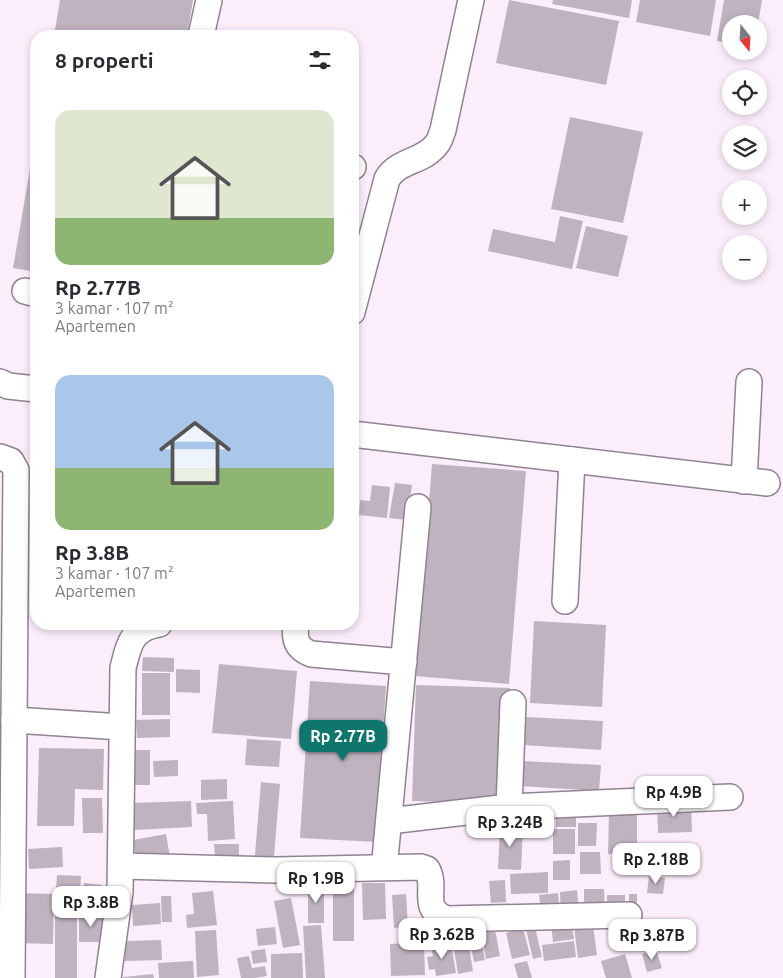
<!DOCTYPE html>
<html lang="id">
<meta charset="utf-8">
<style>
:root{--surface:#fff;--page:#f7f7f7;--text:#2b2b33;--muted:#7c7c81;--accent:#0f766e}
body{margin:0;font-family:Ubuntu,sans-serif;background:var(--page);color:var(--text);height:100vh;display:flex;flex-direction:column;font-size:19px;white-space:nowrap}
*{box-sizing:border-box;margin:0}
p{font-size:16px;color:var(--muted)}
.icon{flex:none;width:28px;height:28px;fill:none;stroke:currentColor;stroke-width:2;stroke-linecap:round;stroke-linejoin:round}
.map{position:relative;flex:1;overflow:hidden}
.details{position:absolute;left:30px;top:30px;width:329px;height:600px;display:flex;flex-direction:column;background:var(--surface);border-radius:20px;box-shadow:0 2px 8px #0003}
.details>*{flex:none}
.needle{width:32px;rotate:162deg}
.fabs{position:absolute;left:722px;top:15px;display:grid;gap:10px}
.fabs a{display:grid;place-items:center;width:45px;height:45px;border-radius:50%;background:var(--surface);box-shadow:0 2px 8px #0003;font-size:25px}
.price{position:absolute;translate:-50% -42px;padding:0 11px;border-radius:10px;background:#fff;color:#222;font-size:16px;line-height:32px;filter:drop-shadow(0 1px 2px #0008)}
.price::after{content:'';position:absolute;left:50%;top:30px;width:15px;height:11px;margin-left:-8px;background:inherit;clip-path:polygon(0 0,100% 0,50% 100%)}
.price.selected{background:var(--accent);color:#fff}
ul{padding:0;list-style:none}
li{display:grid;align-content:center;gap:10px;height:265px;padding:0 25px}
li span{display:grid;place-items:center;height:155px;border-radius:15px;color:#555}
li>.icon{margin-inline-start:auto}
span .icon{width:90px;height:90px;fill:#fffc;stroke-width:1}
li b{font-size:21px}
h2{display:flex;justify-content:space-between;align-items:center;height:60px;padding:0 25px;font-size:21px}
.map>svg:first-child{display:block}
.building{fill:#c0b3c0}
.lines{fill:none;stroke-linecap:round;stroke-linejoin:round}
.minor-casing{stroke:#8f838f;stroke-width:28}
.minor{stroke:#fff;stroke-width:25}
</style>
<div class="map">
<svg width="783" height="978" viewBox="0 0 783 978">
<rect width="100%" height="100%" fill="#fbedfa"/>
<g class="building">
<path d="M60 0H193L187 36H54Z"/>
<path d="M509 0 619 21 606 85 496 63Z"/>
<path d="M553 0H632L629 18 552 4Z"/>
<path d="M640 0H716L710 36 636 22Z"/>
<path d="M724 0H762L758 24H731V43L717 41Z"/>
<path d="M570 117 643 132 623 223 551 209Z"/>
<path d="M35 140 36 141V272L13 268Z"/>
<path d="M560 216 583 221 572 269 488 251 493 229 555 242Z"/>
<path d="M586 226 628 236 618 277 576 268Z"/>
<path d="M432 464 526 471 509 684 415 676Z"/>
<path d="M395 483 412 485 407 520 389 518Z"/>
<path d="M372 485 390 487 387 518 359 515 360 500 370 501Z"/>
<path d="M352 487 358 488 354 515H352Z"/>
<path d="M534 621 606 625 602 707 530 703Z"/>
<path d="M143 657 174 658V672L142 671Z"/>
<path d="M219 664 297 671 291 739 212 733Z"/>
<path d="M176 669 200 670V693L176 692Z"/>
<rect x="142" y="673" width="28" height="42"/>
<path d="M310 681 386 686 376 842 300 838Z"/>
<path d="M416 685 510 688 506 804 412 801Z"/>
<path d="M526 717 603 721 601 750 524 745Z"/>
<path d="M170 719V737L137 738 136 720Z"/>
<path d="M247 739 281 741 279 767 245 765Z"/>
<path d="M39 748 104 749 103 790 75 789 74 826H37Z"/>
<path d="M133 750H150V785H132Z"/>
<path d="M178 760V776L154 777 153 761Z"/>
<path d="M522 761 601 765 599 791 520 786Z"/>
<path d="M227 779V799L201 800V780Z"/>
<path d="M261 782 280 784 273 868 254 867Z"/>
<path d="M82 798H102L103 833H83Z"/>
<path d="M191 801 192 827 134 830 133 803Z"/>
<path d="M233 801 235 839 208 841 207 814H197L196 803Z"/>
<path d="M691 804 692 832 658 833 657 805Z"/>
<path d="M609 810H637V854H608Z"/>
<rect x="556" y="816" width="20" height="11"/>
<path d="M578 823H597L596 846H578Z"/>
<path d="M500 826 523 827 521 870 498 869Z"/>
<rect x="553" y="829" width="22" height="25"/>
<path d="M166 834 170 857 137 863 133 840Z"/>
<path d="M214 844H239V856H215Z"/>
<path d="M62 847 63 867 29 869 28 849Z"/>
<path d="M580 852H600L601 874H580Z"/>
<path d="M570 860V880H553V861Z"/>
<path d="M548 872V893L511 894 510 874Z"/>
<path d="M57 875 81 876 80 892 56 891Z"/>
<path d="M649 876 665 878 663 894 647 893Z"/>
<path d="M505 880 506 902 491 903 489 881Z"/>
<path d="M84 883 102 885 100 906 81 903Z"/>
<path d="M362 883H385L386 919 363 920Z"/>
<path d="M324 884V923H308V885Z"/>
<rect x="333" y="885" width="21" height="56"/>
<path d="M584 889H604L605 912 584 913Z"/>
<path d="M577 890 579 914 561 916 560 892Z"/>
<path d="M213 891 217 925 187 928 186 915 194 914 192 893Z"/>
<path d="M18 893 54 894 53 944 17 943Z"/>
<path d="M558 893 560 915 542 917 539 895Z"/>
<path d="M406 894 408 927 394 928 392 895Z"/>
<rect x="629" y="894" width="8" height="16"/>
<rect x="607" y="895" width="18" height="14"/>
<path d="M161 896H171L172 922H162Z"/>
<path d="M291 898 300 945 283 948 274 901Z"/>
<rect x="55" y="901" width="22" height="77"/>
<path d="M160 903 161 924 133 926 132 905Z"/>
<rect x="79" y="913" width="24" height="29"/>
<path d="M571 919 574 939 553 942 551 922Z"/>
<path d="M534 923 542 957 533 959 525 925Z"/>
<path d="M494 924 500 956 486 959 480 927Z"/>
<path d="M321 925 325 978H306L303 926Z"/>
<path d="M478 925 485 960 474 962 467 927Z"/>
<path d="M593 925 597 955 578 958 574 927Z"/>
<path d="M275 927 277 944 258 946 256 929Z"/>
<path d="M523 928 530 955 512 959 506 933Z"/>
<path d="M216 930 219 975 197 977 195 931Z"/>
<path d="M467 934 473 971 458 974 452 937Z"/>
<path d="M161 940 162 960 125 961V941Z"/>
<path d="M574 941 576 957 544 961 542 945Z"/>
<path d="M424 942 425 975 391 976 390 944Z"/>
<path d="M451 944 456 973 436 976 435 969 429 970 427 957 433 956 431 947Z"/>
<path d="M265 949 267 962 253 964 251 951Z"/>
<path d="M656 950 662 968 647 972 642 954Z"/>
<path d="M302 953 303 978H271V954Z"/>
<path d="M625 954 632 978H606L601 961Z"/>
<path d="M249 956 252 968 265 966 267 976 255 978H241L237 958Z"/>
<path d="M193 961 194 978H159L158 963Z"/>
<path d="M527 961 532 978H518L514 964Z"/>
<path d="M153 974 154 978H123V977Z"/>
</g>
<g class="lines">
<defs>
<g id="minor">
<path d="M201 36 209 0"/>
<path d="M352 167H353"/>
<path d="M25 291 36 294"/>
<path d="M352 312 387 179C398 160 423 162 436 145 440 141 441 135 443 130L471 0"/>
<path d="M0 382 8 386 36 389"/>
<path d="M352 434 767 483"/>
<path d="M0 457 11 461 16 470 12 978"/>
<path d="M744 481 749 382"/>
<path d="M565 601 572 460"/>
<path d="M296 624C294 639 296 648 311 654L404 662"/>
<path d="M14 720 122 727"/>
<path d="M509 807 513 703"/>
<path d="M389 821 509 807 730 797"/>
<path d="M385 859 418 507"/>
<path d="M121 866 276 870 421 867 427 869C438 888 419 909 447 919L629 915"/>
<path d="M108 978 120 892 123 668C129 644 131 629 159 624"/>
</g>
</defs>
<use href="#minor" class="minor-casing"/>
<use href="#minor" class="minor"/>
</g>
</svg>
<div class="fabs">
<a><svg class="needle" viewBox="-14 -14 28 28"><path d="M0-13l5 13h-10z" fill="#e53935"/><path d="M0 13l5-13h-10z" fill="#7c7c81"/></svg></a>
<a><svg class="icon" aria-label="locate" viewBox="0 0 24 24"><circle cx="12" cy="12" r="6"/><path d="M12 2v4M12 18v4M2 12h4M18 12h4"/></svg></a>
<a><svg class="icon" aria-label="layers" viewBox="0 0 24 24"><path d="M12 4l9 5-9 5-9-5zM3 14l9 5 9-5"/></svg></a>
<a>+</a>
<a>−</a>
</div>
<b class="price selected" style="left:343px;top:762px">Rp 2.77B</b>
<b class="price" style="left:674px;top:818px">Rp 4.9B</b>
<b class="price" style="left:510px;top:848px">Rp 3.24B</b>
<b class="price" style="left:656px;top:885px">Rp 2.18B</b>
<b class="price" style="left:316px;top:904px">Rp 1.9B</b>
<b class="price" style="left:91px;top:928px">Rp 3.8B</b>
<b class="price" style="left:442px;top:960px">Rp 3.62B</b>
<b class="price" style="left:652px;top:961px">Rp 3.87B</b>
<section class="details">
<h2>8 properti<svg class="icon" aria-label="filters" viewBox="0 0 24 24"><path d="M4 7h16M4 17h16"/><circle cx="9" cy="7" r="2"/><circle cx="15" cy="17" r="2"/></svg></h2>
<ul>
<li><span style="background:linear-gradient(#dfe7d0 70%,#8fb573 0)"><svg class="icon" aria-label="home" viewBox="0 0 24 24"><path d="M3 11l9-7 9 7M6 9v11h12V9"/></svg></span><div><b>Rp 2.77B</b><p>3 kamar · 107 m²</p><p>Apartemen</p></div></li>
<li><span style="background:linear-gradient(#a9c7e8 60%,#8fb573 0)"><svg class="icon" aria-label="home" viewBox="0 0 24 24"><path d="M3 11l9-7 9 7M6 9v11h12V9"/></svg></span><div><b>Rp 3.8B</b><p>3 kamar · 107 m²</p><p>Apartemen</p></div></li>
</ul>
</section>
</div>
